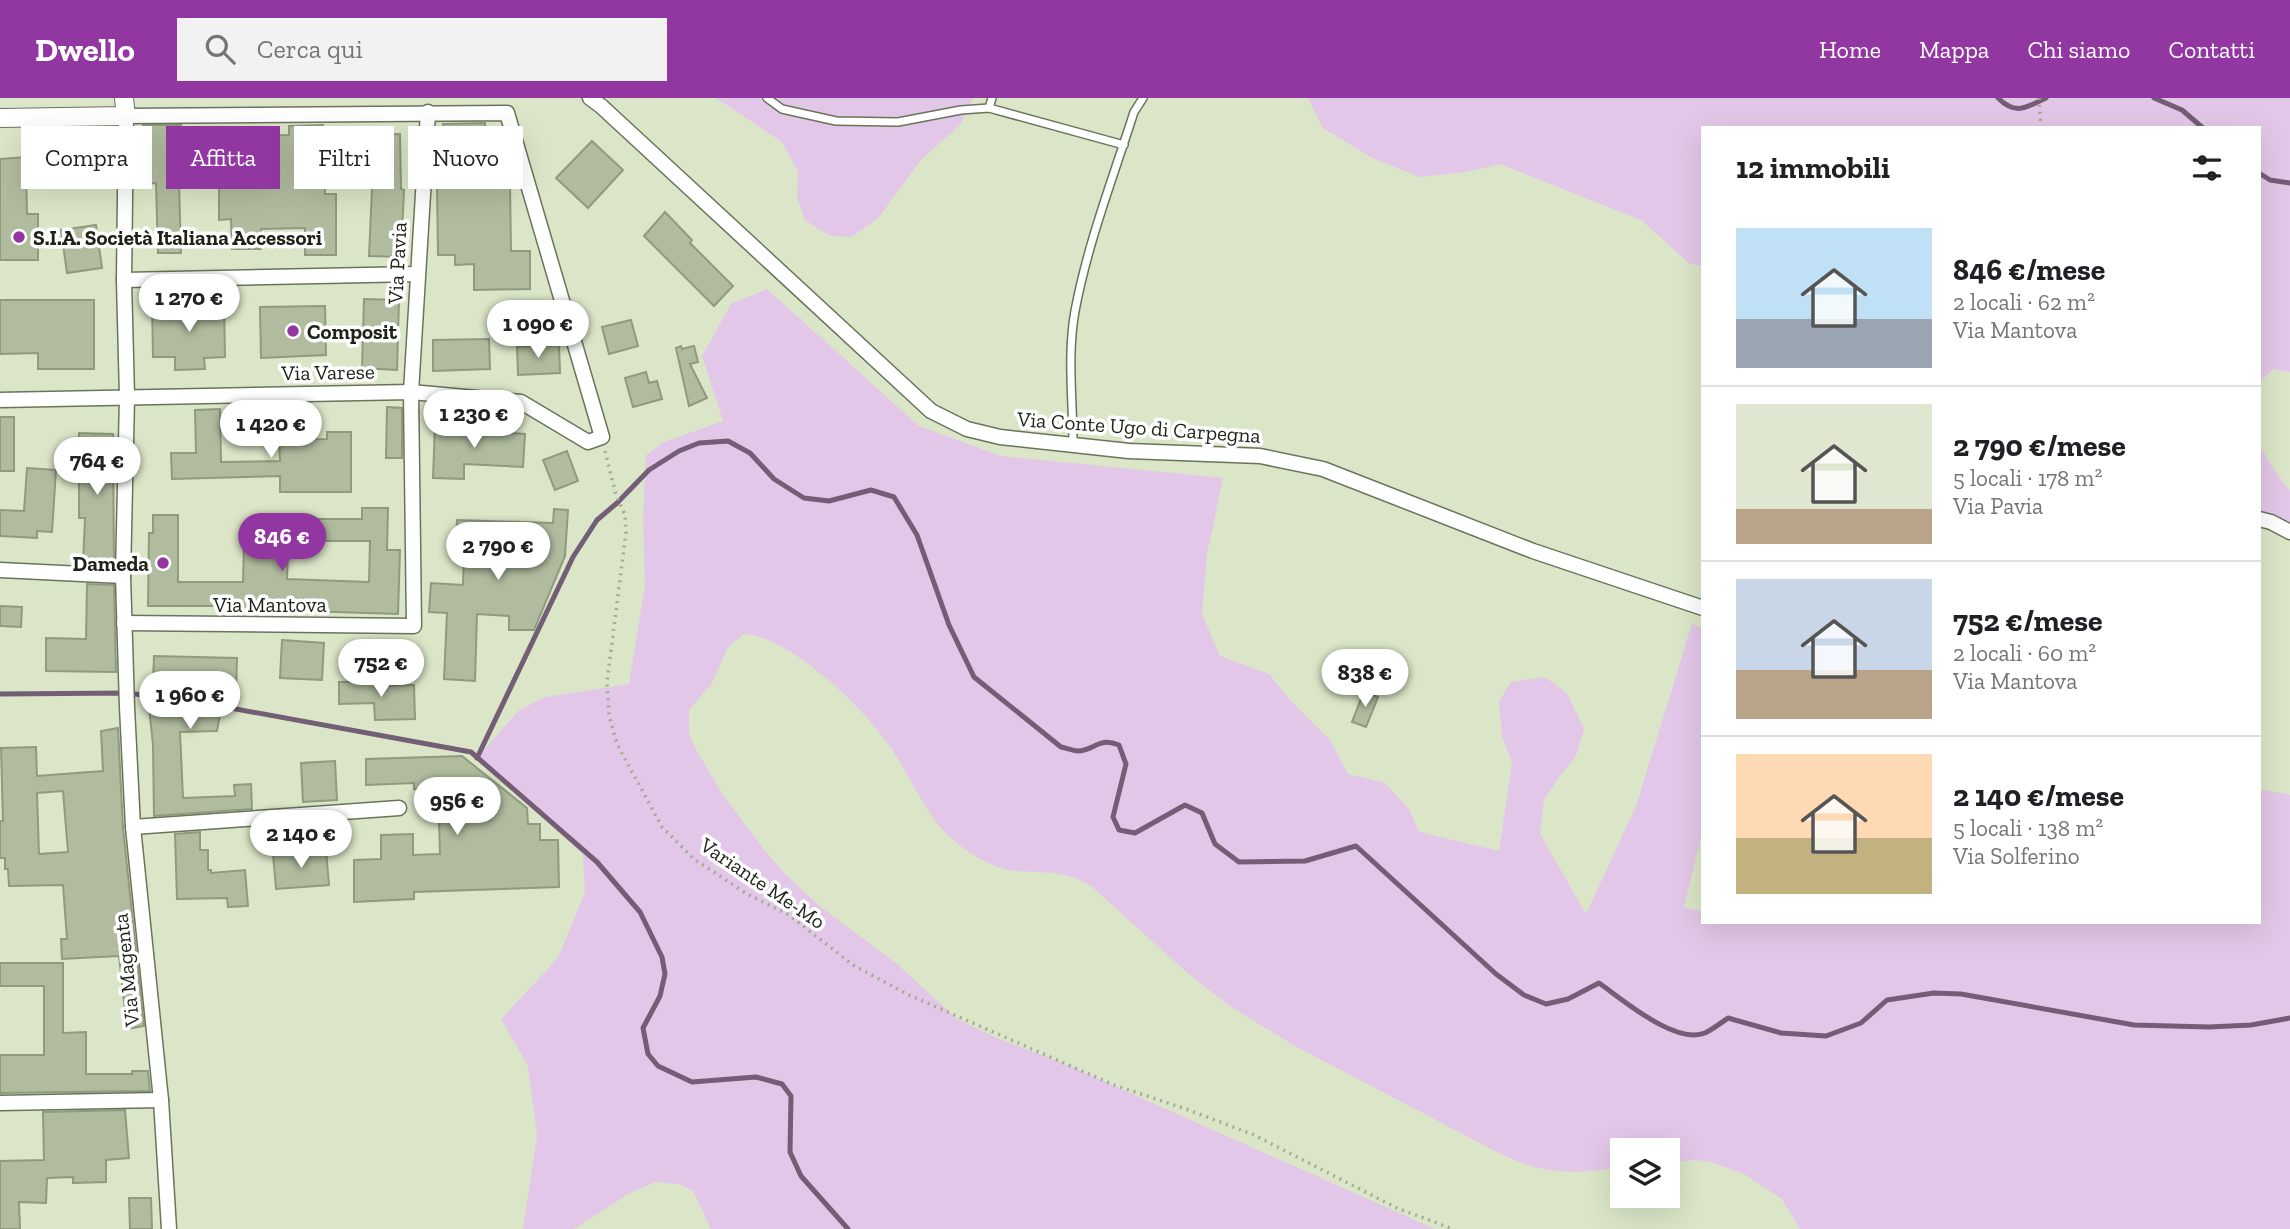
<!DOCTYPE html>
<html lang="it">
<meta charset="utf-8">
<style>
:root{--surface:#fff;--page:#f2f2f2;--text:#202124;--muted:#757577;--line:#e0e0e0;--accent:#9237a2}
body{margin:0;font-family:"Zilla Slab",serif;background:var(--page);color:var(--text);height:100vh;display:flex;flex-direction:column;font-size:26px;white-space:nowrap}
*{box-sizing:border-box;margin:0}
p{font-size:23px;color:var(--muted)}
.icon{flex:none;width:38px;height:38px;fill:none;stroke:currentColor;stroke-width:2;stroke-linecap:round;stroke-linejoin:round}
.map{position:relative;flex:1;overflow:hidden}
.details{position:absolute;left:1701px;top:28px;width:560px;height:798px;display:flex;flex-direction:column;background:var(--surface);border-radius:0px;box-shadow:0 7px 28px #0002}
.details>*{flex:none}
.top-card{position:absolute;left:21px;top:28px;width:665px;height:63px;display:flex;gap:14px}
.buttons{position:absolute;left:1610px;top:1040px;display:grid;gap:14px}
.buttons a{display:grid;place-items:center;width:70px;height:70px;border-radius:0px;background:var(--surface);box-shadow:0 7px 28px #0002;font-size:35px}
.price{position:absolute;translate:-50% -60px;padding:0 16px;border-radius:24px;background:#fff;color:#222;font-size:23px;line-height:46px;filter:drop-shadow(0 2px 4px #0008)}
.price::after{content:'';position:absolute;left:50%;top:42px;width:21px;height:16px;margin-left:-10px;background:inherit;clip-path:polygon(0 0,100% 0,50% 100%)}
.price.on{background:var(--accent);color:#fff}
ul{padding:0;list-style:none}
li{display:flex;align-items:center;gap:21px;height:175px;padding:0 35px}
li+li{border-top:2px solid var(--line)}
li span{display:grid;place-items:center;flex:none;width:196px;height:140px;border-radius:0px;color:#555}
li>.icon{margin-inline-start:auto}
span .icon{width:84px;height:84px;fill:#fffc;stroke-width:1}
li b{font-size:30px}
h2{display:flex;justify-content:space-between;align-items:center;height:84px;padding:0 35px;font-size:30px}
.chip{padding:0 24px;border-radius:0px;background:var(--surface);box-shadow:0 7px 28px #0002;font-size:24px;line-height:63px}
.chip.on{background:var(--accent);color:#fff}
header{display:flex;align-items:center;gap:42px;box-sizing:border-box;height:98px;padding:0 35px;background:var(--accent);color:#fff}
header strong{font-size:33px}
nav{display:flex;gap:38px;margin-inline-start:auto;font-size:24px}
.search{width:490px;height:63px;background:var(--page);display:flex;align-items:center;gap:18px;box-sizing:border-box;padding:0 24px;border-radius:0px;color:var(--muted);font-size:26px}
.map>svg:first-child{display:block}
.green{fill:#e3c7e8}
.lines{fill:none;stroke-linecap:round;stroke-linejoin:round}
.stream{stroke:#735e75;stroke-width:5}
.building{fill:#b1bc9f;stroke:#8f9a7e;stroke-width:2;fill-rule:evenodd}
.service-casing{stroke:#6a745a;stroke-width:10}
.minor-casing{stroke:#6a745a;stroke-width:17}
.tertiary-casing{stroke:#6a745a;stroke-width:20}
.path{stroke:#a2ab93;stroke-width:3.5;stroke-dasharray:2 5;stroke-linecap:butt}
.service{stroke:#fff;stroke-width:7}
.minor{stroke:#fff;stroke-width:14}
.tertiary{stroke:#fff;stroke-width:18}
.poi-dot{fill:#9237a2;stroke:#fff;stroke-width:2.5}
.labels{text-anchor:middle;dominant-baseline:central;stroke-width:7;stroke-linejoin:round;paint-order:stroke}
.poi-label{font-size:21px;font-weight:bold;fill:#1e2217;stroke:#fff;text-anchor:start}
.street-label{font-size:21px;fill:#1e2217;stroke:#fff}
</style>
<header>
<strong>Dwello</strong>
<div class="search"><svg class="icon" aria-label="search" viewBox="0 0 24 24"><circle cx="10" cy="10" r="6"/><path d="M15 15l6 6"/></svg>Cerca qui</div>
<nav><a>Home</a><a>Mappa</a><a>Chi siamo</a><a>Contatti</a></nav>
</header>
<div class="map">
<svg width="2290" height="1131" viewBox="0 0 2290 1131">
<rect width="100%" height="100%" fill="#dbe6c8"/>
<g class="green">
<path d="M716 0H973L961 26 921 62 879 119 852 139 830 138 805 122 797 100 798 74 782 44Z"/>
<path d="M1308 0H2290V274L2273 271 2259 285V30H1703V168L1690 166 1641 122 1500 66 1466 74 1420 79 1374 61 1323 30Z"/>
<path d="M767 191 919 328 1001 358 1223 380 1207 456 1202 516 1220 558 1269 576 1291 603 1330 642 1348 676 1385 685 1409 711 1419 734 1499 753 1512 665 1502 638 1499 604 1511 584 1545 579 1567 595 1584 631 1576 658 1559 679 1544 702 1540 736 1586 816 1636 708 1692 526 1703 530V731L1684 809 1703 814V824H2259V691L2290 697V1131H1800L1782 1101 1744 1076 1711 1064 1696 1062 1668 1065V1052H1622V1069C1568 1077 1542 1077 1493 1052L1293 947 1228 907 1184 872 1091 788C1060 769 1042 777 1009 772 991 769 967 754 953 742 925 717 912 681 891 650 866 612 790 538 744 536L728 549 712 585 689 612V636L695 650 723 697 762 749 785 776 822 810 896 865 957 921 997 940 1070 968 1435 1131H711L693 1093 679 1086 656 1084 630 1095 574 1131H523L537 1038 528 968 501 921 558 860 585 794 583 756 477 660 518 613 545 599 629 586 645 487 643 421 646 357 664 344 723 323 702 258 731 206Z"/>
<path d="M2259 346 2277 376 2290 393V434L2259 421Z"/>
</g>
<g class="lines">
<g class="stream">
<path d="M1998 0C2016 18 2027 9 2046 0"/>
<path d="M2154 0 2182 12 2203 30"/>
<path d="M2259 75 2270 82 2290 85"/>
<path d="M0 596 127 595 191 603"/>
<path d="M214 607 471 654 597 764 640 814 662 859 665 876 660 898 643 930 648 956 658 968 692 984 756 979 782 986 791 998 790 1054 801 1078 848 1131"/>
<path d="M477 660 573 459 597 422 617 405 649 372 679 353 699 345 728 343 750 355 774 381 804 400 829 403 871 392 894 399 917 437 949 527 974 579 1061 649C1066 650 1074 653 1079 653 1096 651 1099 639 1119 647L1126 666 1113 719 1119 732 1135 735 1185 707 1202 715 1215 746 1239 764 1305 763 1356 748 1496 876 1524 897 1546 906 1568 901 1599 885C1622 901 1675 947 1705 935 1713 931 1721 925 1728 920L1781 935 1826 938 1861 925 1887 902 1934 895 1961 896 2134 927 2209 929 2251 927 2290 920"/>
</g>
</g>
<g class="building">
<path d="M485 25 487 53 446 56 443 26Z"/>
<path d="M143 27H181V31L206 30V37L235 38 289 37V28L323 27 325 96H336V157H305V130L261 131V151H232L231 121 219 122V86L179 85 181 155H158L156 85 143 86 140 70H142Z"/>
<path d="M69 31H109L110 59 69 60V55L29 58 28 37 69 34Z"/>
<path d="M400 36 401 91 404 92 401 159 369 158 373 68H353V37Z"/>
<path d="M592 43 623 72 588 110 556 80Z"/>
<path d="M26 59 27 116H38V162H0V61Z"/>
<path d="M437 86H510L511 153H530V191L474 192V166L455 167V157H438Z"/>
<path d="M665 114 692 142 690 145 733 188 714 208 644 138Z"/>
<path d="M96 127 102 170 67 175 61 132Z"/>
<path d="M364 201 399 202 397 272 362 270Z"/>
<path d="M0 202H94V271H38V255L0 256Z"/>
<path d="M152 204H172V210L208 209V204H224L225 259 204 260 205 271 175 272V259H153Z"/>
<path d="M325 208 326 257 261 260 260 209Z"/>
<path d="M631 222 638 248 609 256 602 229Z"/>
<path d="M489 241 490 271 433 273V242Z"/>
<path d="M559 247 560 275 518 277 517 249Z"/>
<path d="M681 248 682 251 694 248 698 264 690 266 707 300 689 308 676 250Z"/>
<path d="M646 274 649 285 657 283 662 301 633 309 625 280Z"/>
<path d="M387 309 402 310V360H386Z"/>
<path d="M220 311 221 364 280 363 279 342 327 341V334H351V394H280V378L172 381 171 355H196L195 312Z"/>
<rect x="0" y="319" width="14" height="54"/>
<path d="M435 325 466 326V332L525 336 523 369 464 366V381L433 380Z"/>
<path d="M79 335 113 336 114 468 83 466 85 420H79Z"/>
<path d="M567 353 578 383 555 392 543 362Z"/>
<path d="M27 370 56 372 52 434 37 433V440L0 438V412L24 413Z"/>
<path d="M362 410H388L387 452H400L398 516 242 511V508H148L149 435H153V417H178V484H243L244 448 288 449 287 481 369 484 370 443H310V421H362Z"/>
<path d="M554 411 568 412 565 458 534 532H509V518L477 516 475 583 444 581 447 515 429 514 431 485 463 487 464 455H456L457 422 553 425Z"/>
<path d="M87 486 114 487 116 574 46 573V540L86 541Z"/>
<path d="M0 508 22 509 21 529 0 528Z"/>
<path d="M282 542 324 545 322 582 280 580Z"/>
<path d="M154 558 237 560 236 595H224L217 633 180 634 183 700 235 698 234 687 251 686 252 711 154 718 153 647 149 609 186 613V585L153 584Z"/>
<path d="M378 583V588L414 587 415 621 375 622 374 605 339 606V584Z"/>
<path d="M1364 593 1378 599 1366 629 1352 624Z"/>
<path d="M118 630 123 730 144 928 127 931 119 858 62 861 61 841H67L63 787 9 788 8 771H5V760H0V723H3L1 650 36 649 37 678 103 673 101 633ZM63 693 68 754 39 756 37 695Z"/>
<path d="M462 658 527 710 528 726H540V742H558L559 789 414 794V801L354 804V762L381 761V737L413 736V757L440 756 438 690 414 691V685L366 687V661Z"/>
<path d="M335 663 337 702 303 704 301 665Z"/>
<path d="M200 734V752H208V772H211V775L245 772 248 808 228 809 227 800 177 801 175 736Z"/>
<path d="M326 752 329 787 276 791 273 756Z"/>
<path d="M0 865H63V935L86 934V976H132V973H148L150 993 0 995V957H44V888H0Z"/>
<path d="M125 1012 129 1060 106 1062V1084L73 1085V1079L47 1080 46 1105 19 1104 20 1131H0V1063L44 1062 43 1014Z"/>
<path d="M129 1100H151L152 1131H130Z"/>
</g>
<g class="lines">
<defs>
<g id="service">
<path d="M767 0 782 11 836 23 898 24 961 12 989 10 1124 47"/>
<path d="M989 10 992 0"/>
<path d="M1073 347C1073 302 1067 257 1075 213 1088 144 1113 80 1134 14L1143 0"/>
</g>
<g id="minor">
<path d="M590 0 601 8 931 313 967 331 1000 339 1129 353 1260 358 1323 371 1533 453 1703 510"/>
<path d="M124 182 417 176"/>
<path d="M0 302 411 294 521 304 588 344 602 339 507 15 126 18 124 182 127 299 123 478 127 609 133 729 161 1002 169 1131"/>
<path d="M2259 421 2271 424 2290 434"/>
<path d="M0 472 123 478"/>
<path d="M124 525 414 528 411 294 428 14"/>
<path d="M133 729 399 710"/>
<path d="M0 1005 161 1002"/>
</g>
<path id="tertiary" d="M0 20 126 18 124 0"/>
</defs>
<use href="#service" class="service-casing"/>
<use href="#minor" class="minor-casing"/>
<use href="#tertiary" class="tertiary-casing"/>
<g class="path">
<path d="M2039 0 2041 30"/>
<path d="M605 353 616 397 625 417 626 434 607 584 609 617 617 646 662 729 694 761 747 796 789 817 853 867 909 897 1114 987 1186 1011 1254 1037 1397 1110 1453 1131"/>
</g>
<use href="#service" class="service"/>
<use href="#minor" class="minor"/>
<use href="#tertiary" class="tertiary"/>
</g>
<g class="poi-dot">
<circle cx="19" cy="139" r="7"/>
<circle cx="293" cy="233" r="7"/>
<circle cx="163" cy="465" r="7"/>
</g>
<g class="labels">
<g class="poi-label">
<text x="33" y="139">S.I.A. Società Italiana Accessori</text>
<text x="307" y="233">Composit</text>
<text x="149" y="465" text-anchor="end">Dameda</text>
</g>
<g class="street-label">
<text transform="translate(397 165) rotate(-87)">Via Pavia</text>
<text transform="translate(328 274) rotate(-1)">Via Varese</text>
<text transform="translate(1139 329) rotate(4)">Via Conte Ugo di Carpegna</text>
<text x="270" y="506">Via Mantova</text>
<text transform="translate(763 785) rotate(34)">Variante Me-Mo</text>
<text transform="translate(126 872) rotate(-96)">Via Magenta</text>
</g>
</g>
</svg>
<div class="buttons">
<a><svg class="icon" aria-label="layers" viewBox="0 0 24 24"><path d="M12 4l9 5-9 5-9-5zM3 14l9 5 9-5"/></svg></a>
</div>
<b class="price" style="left:189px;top:236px">1 270 €</b>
<b class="price" style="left:538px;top:262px">1 090 €</b>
<b class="price" style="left:474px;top:352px">1 230 €</b>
<b class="price" style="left:271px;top:362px">1 420 €</b>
<b class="price" style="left:97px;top:399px">764 €</b>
<b class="price on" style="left:282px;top:475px">846 €</b>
<b class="price" style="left:498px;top:484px">2 790 €</b>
<b class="price" style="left:381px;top:601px">752 €</b>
<b class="price" style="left:1365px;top:611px">838 €</b>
<b class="price" style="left:190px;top:633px">1 960 €</b>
<b class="price" style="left:457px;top:739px">956 €</b>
<b class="price" style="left:301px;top:772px">2 140 €</b>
<div class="top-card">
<a class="chip">Compra</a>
<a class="chip on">Affitta</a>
<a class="chip">Filtri</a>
<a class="chip">Nuovo</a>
</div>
<section class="details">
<h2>12 immobili<svg class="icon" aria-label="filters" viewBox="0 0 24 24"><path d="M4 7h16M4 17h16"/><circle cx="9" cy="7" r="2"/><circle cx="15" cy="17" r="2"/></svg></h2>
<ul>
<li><span style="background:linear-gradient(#bfe0f5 65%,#9aa5b1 0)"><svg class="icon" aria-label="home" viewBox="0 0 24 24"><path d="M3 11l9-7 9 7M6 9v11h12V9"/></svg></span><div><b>846 €/mese</b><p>2 locali · 62 m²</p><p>Via Mantova</p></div></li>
<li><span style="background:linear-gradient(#dfe7d0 75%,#b9a48a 0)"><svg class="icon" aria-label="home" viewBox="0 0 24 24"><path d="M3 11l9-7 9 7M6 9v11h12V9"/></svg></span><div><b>2 790 €/mese</b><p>5 locali · 178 m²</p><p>Via Pavia</p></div></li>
<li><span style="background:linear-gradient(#c9d6e8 65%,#b9a48a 0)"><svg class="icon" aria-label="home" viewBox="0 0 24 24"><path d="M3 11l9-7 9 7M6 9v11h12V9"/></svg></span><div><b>752 €/mese</b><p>2 locali · 60 m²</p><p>Via Mantova</p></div></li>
<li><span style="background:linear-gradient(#ffd9b3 60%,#c2b280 0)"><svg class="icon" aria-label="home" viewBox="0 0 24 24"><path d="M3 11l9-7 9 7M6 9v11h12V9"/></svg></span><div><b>2 140 €/mese</b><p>5 locali · 138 m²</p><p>Via Solferino</p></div></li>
</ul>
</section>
</div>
